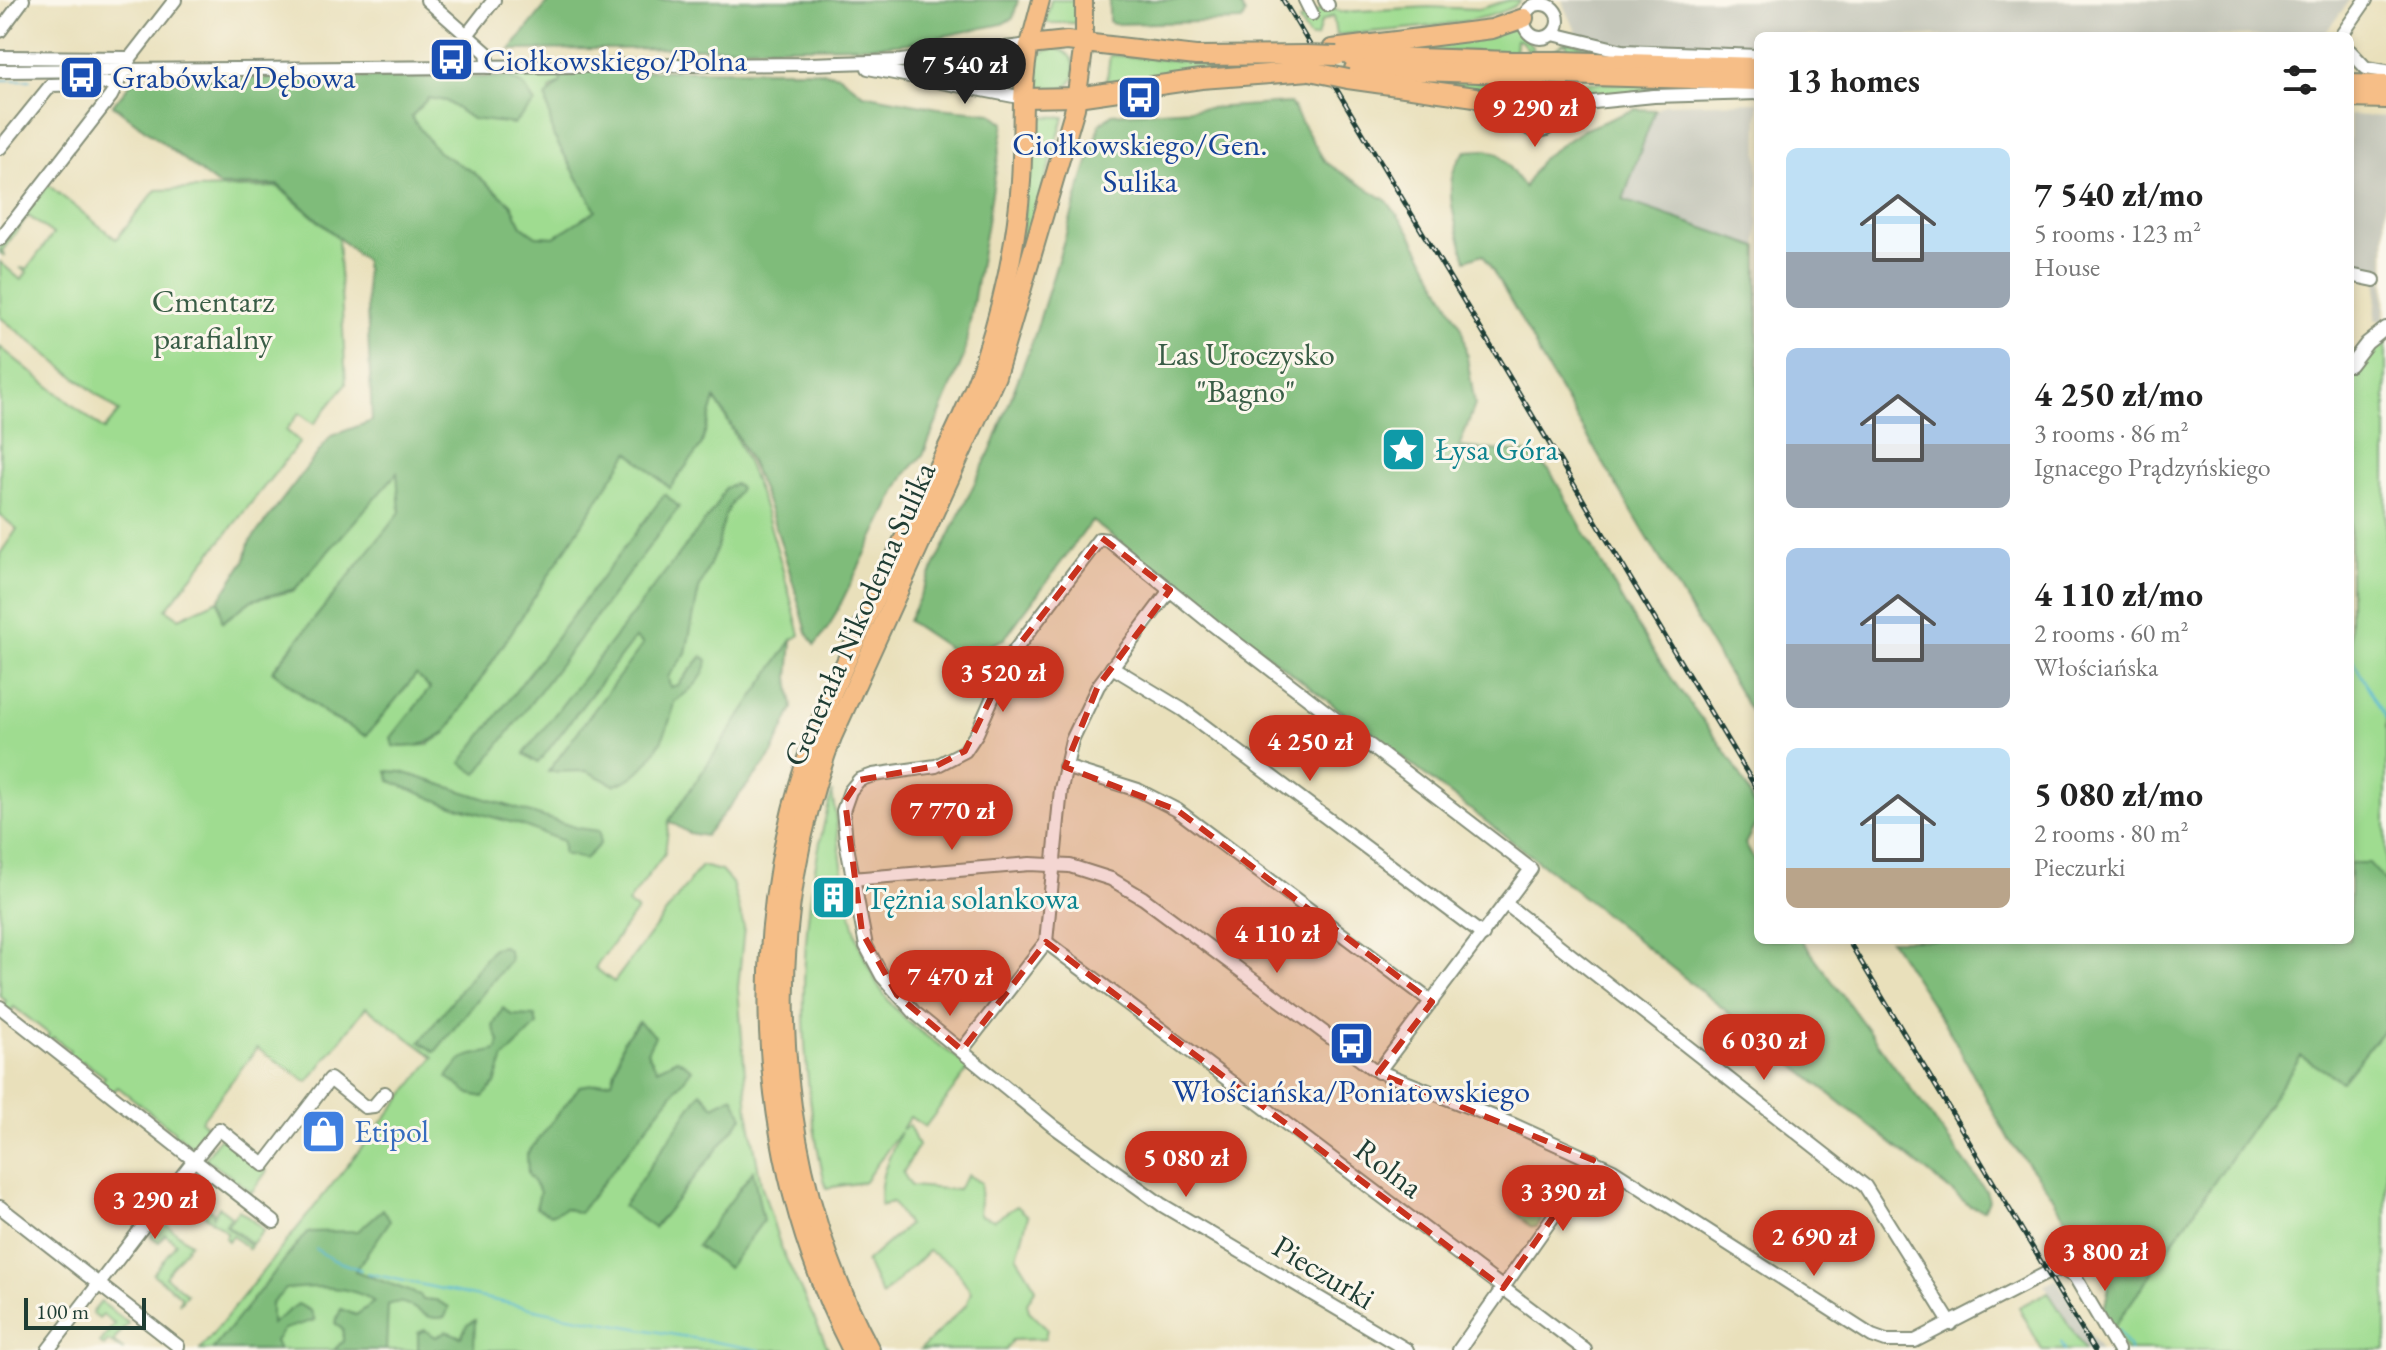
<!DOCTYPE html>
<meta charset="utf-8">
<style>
:root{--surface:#fff;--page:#f2f2f2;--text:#222;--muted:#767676;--accent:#c8321e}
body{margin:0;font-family:"EB Garamond",serif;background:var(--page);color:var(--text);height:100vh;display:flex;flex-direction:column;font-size:30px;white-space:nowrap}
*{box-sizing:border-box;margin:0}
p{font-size:26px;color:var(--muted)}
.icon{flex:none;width:44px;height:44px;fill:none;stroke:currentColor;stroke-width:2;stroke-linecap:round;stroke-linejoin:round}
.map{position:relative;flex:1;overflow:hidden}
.drawer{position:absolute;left:1754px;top:32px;width:600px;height:912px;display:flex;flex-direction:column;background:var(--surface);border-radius:12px;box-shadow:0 4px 12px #0003}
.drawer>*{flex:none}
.scale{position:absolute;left:24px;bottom:20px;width:122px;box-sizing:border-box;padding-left:8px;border:4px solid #1f3d34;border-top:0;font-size:22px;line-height:28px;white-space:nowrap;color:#1f3d34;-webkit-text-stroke:6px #fbf7ec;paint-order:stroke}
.price{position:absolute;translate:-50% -68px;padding:0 18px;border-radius:28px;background:var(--accent);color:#fff;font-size:26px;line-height:52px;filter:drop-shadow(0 2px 4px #0008)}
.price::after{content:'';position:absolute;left:50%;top:48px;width:24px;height:18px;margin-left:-12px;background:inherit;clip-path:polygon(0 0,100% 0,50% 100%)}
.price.selected{background:#222;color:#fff}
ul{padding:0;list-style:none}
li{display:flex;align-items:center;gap:24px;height:200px;padding:0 32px}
li span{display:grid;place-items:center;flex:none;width:224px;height:160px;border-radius:12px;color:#555}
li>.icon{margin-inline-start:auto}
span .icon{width:96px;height:96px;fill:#fffc;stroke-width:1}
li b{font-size:34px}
h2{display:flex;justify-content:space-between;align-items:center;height:96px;padding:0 32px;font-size:34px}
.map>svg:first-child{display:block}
.industrial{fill:#c4c6b9}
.green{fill:#9fdc90;stroke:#5f8c62;stroke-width:2}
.forest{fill:#7fbc7a;stroke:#4f7c57;stroke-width:2}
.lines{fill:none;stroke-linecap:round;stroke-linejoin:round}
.stream{stroke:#52b7d1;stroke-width:2}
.minor-casing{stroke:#848e78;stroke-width:16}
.major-casing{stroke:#848e78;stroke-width:20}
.highway-casing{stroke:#848e78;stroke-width:22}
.minor{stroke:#fff;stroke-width:12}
.major{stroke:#f6be87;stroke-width:16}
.highway{stroke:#f6be87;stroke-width:18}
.rail-casing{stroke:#1f3d34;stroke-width:5}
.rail{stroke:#fbf7ec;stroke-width:2;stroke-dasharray:6;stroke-linecap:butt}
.highway-bridge-casing{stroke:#848e78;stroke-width:22;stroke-linecap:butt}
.highway-bridge{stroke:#f6be87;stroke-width:18}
.marked{fill:#c8321e;fill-opacity:0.2;stroke:#c8321e;stroke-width:6;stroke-dasharray:16 10;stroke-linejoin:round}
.labels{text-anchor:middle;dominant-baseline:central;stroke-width:6;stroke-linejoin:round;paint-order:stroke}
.transit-label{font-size:32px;fill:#164399;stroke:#fbf7ec;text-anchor:start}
.park-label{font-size:32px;fill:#395d46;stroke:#fbf7ec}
.culture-label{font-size:32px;fill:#0d838f;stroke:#fbf7ec;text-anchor:start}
.street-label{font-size:32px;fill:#1f3d34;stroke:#fbf7ec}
.shop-label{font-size:32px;fill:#366cbe;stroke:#fbf7ec;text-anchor:start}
</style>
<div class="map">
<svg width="2386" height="1350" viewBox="0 0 2386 1350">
<rect width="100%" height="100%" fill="#fbf7ec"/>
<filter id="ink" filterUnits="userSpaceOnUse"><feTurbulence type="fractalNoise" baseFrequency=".0125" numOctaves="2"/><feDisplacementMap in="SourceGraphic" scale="16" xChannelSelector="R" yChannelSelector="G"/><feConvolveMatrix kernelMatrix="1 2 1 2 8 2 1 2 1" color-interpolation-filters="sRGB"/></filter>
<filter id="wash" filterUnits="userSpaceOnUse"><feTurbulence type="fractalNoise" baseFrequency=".006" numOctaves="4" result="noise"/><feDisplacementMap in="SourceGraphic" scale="32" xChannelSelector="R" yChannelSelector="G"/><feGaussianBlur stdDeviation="1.8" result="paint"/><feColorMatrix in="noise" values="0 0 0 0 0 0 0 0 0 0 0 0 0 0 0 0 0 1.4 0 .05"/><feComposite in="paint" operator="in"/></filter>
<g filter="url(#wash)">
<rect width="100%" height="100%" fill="#e9e0bb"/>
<g class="industrial">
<path d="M1562 0H2350L2323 36H1758V66L1590 62Z"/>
<path d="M1758 102V247L1623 200 1655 110 1666 104Z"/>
<path d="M2350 115 2386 117 2384 320H2375L2378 278 2350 273Z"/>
<path d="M2056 1279 2101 1350H2085L2044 1284Z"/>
</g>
<g class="green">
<path d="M1051 0H1079V23H1045Z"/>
<path d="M1509 0H1521C1502 26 1372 31 1336 35L1333 16 1321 22 1317 37 1310 38 1299 21 1326 6 1341 12 1428 7 1479 9Z"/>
<path d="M1520 28 1532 47 1531 84 1517 109 1351 74 1513 82V93H1516L1527 84 1528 50 1521 41 1516 40 1515 52 1338 51Z"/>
<path d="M1566 41 1614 55 1567 53V43L1562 44 1556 53V83L1564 92H1567V82L1758 86 1568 102 1551 82 1552 52Z"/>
<circle cx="1054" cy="70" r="21"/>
<path d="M1005 55 1003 87 894 66Z"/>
<path d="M1110 55 1223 64 1299 62 1106 86Z"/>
<path d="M560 74 561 82 550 89 553 135 596 210 554 237 536 236 522 226 511 204 473 172 438 153 411 117 428 98 446 101 472 119 524 86 508 77Z"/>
<path d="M1029 116 1064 117 1022 258 1016 292 984 393 826 737 821 735 959 437 997 342 1023 228Z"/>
<path d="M48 185 116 239 156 190 278 187 338 238 346 384 314 424 299 413 286 430 300 442 166 609 179 618 218 600 223 622 252 600 293 591 397 471 401 512 272 671 331 718 366 735 416 673 430 689 391 738 394 747 427 745 446 733 629 451 669 488 701 446 715 399C759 471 779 554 800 635L792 640 669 821 665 853 628 903 637 910 595 968 614 982 701 866 721 871 732 883 744 927 738 988 748 1111 761 1184 781 1248 829 1350H200L434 1057 366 1007 308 1082 257 1048 201 1121 210 1129 194 1150 179 1135 175 1140 171 1137 175 1132 118 1087 113 1092 101 1082 105 1077 83 1061 79 1065 67 1056 70 1050 53 1037 49 1042 46 1040 49 1034 14 1007 10 1012 3 1006 6 1001 0 996V554L17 529 0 515V347L104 430 119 412 0 317V262L21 280 27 272 20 268 27 269 53 234 28 216 2 251 5 256 0 253V247Z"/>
<path d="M2386 337V882L2369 864 2350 863V375L2373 347Z"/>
<path d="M832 792C843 862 845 947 892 1005 911 1029 945 1048 970 1067L925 1127 910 1117 901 1130 909 1125 918 1146 903 1173 911 1186 957 1190 968 1175 981 1183 979 1215 994 1220 1017 1206 1028 1216 1017 1257 1036 1288 1027 1303 1029 1311 1047 1328 1045 1339 1012 1340 1006 1350H920L966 1305 971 1292 954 1266 928 1251 882 1296 866 1262 908 1225 892 1202 881 1206C877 1177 890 1157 900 1132L864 1182 826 1188C795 1055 796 923 832 792Z"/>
<path d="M2386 1027V1350H2125L2112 1330 2301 1056 2341 1081Z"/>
<path d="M221 1136 267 1171 248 1197 250 1191 237 1181 233 1186 229 1182 232 1177 205 1159Z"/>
<path d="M1541 1188 1551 1201 1537 1227 1530 1226 1517 1213 1515 1202 1526 1189Z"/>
<path d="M194 1197 213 1212V1216L219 1207 231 1216 225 1225 251 1246 249 1249 232 1236 228 1241 225 1238 228 1233 189 1203Z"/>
<path d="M239 1210 264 1230 252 1244 227 1225Z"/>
<path d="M163 1222 190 1243 165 1276 187 1294 179 1304 181 1296 153 1274 176 1243 165 1234 159 1242 151 1236Z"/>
<path d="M2048 1292 2085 1350H2042L2019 1307Z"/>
<path d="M101 1302 128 1323 113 1342 124 1350 108 1341 104 1346 100 1343 114 1324 103 1315 99 1319 92 1313Z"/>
</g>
<g class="forest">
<path d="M550 0H1018L1013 18 1002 24 910 43 873 46 510 50Z"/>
<path d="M1109 0H1237L1245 14 1242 21 1113 24 1109 21Z"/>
<path d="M811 70 839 75 863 94 938 108 991 113 1004 123 964 356 923 455 904 476 830 625 815 645 807 632C785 553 762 468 715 399L701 446 670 488 629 452 447 731C428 744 416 749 393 746L391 738 430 688 416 675 366 736 329 716 273 671 400 512 397 473 295 589 252 600 222 622 219 600 245 560 249 543 331 436 372 421 365 261 278 185 219 186 113 105 134 79 508 77 524 86 535 103 513 124 472 119 446 101 428 98 411 117 438 152 473 172 511 204 522 226 536 236 554 237 596 210 553 135 546 97 561 82 560 74 577 71Z"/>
<path d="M1290 103 1325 162 1387 201 1410 232 1462 328 1475 405 1459 447 1526 453 1550 471C1590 540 1626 614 1672 679 1702 723 1745 765 1758 819L1745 844 1758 866V940H1802L1986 1191 1989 1200 1984 1210 1970 1206 1551 871 1092 521 1004 639 962 657 908 621 994 443 1035 334 1100 124 1112 114Z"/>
<path d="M1635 109 1655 110 1623 200 1758 247V724L1541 358C1524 321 1503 289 1483 254L1466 260C1457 227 1437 179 1466 151L1486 150 1499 154 1524 187 1542 158 1583 130Z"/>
<path d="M735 484 740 488 725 515 717 548 699 589 686 653 668 677 670 687 678 685 702 656 707 660C706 679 688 692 674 702 669 734 647 777 614 785L587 771 548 772 643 644 635 638 538 763 524 754 715 508 725 488Z"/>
<path d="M665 494 679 507 477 774 461 763Z"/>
<path d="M792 640 789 678 793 708 770 758 705 836 689 833 669 821Z"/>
<path d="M387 771 402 772 578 828 600 831V844L585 859 563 854V841L521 825 446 804 390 781Z"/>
<path d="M2350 863H2369L2386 882V1027L2342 1081 2301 1056 2112 1330 2102 1316C2108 1296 2117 1268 2092 1259 2085 1256 2079 1258 2073 1256L2074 1233 2049 1191 2009 1140 1953 1037 1890 940H2350Z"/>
<path d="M503 946 509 951 510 960 435 1052 420 1042 493 948Z"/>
<path d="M503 1008 512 1015 535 1016 537 1025 504 1058 495 1084 483 1097 470 1094 447 1077C469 1047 468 1059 497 1050L499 1041 493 1026Z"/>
<path d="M639 1022 655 1036 647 1052 657 1069 677 1059 692 1069 579 1213 565 1208 551 1215 536 1208 540 1192 528 1174 527 1154 580 1086 612 1081 624 1039Z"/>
<path d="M701 1092 714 1106 733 1096 743 1117 654 1228 623 1206Z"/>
<path d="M753 1171 763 1221 728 1268 697 1246Z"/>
<path d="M383 1209 390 1221 355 1271 420 1295 423 1300H436L449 1307 445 1317C421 1324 411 1294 388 1305L386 1350H334L343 1341V1330L335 1323 341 1309 356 1315 374 1302C352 1285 313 1286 286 1289L271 1304V1324L298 1304 311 1311 315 1320 284 1329 275 1341 279 1350H212L307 1232 358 1231Z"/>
<path d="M475 1320 474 1350H418V1333L425 1330 436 1337 446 1331 461 1337 467 1325Z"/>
</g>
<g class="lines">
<g class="stream">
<path d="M0 80H30"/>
<path d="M2350 655 2386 719"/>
<path d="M316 1249 331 1259 361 1270"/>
<path d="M367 1273 563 1315 760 1350"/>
<path d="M2118 1330 2130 1350"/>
<path d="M2061 1342 2065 1350"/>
</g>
</g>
</g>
<g filter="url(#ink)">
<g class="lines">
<defs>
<g id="minor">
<path d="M427 0 487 53 489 67"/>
<path d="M1305 0 1312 14"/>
<path d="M1325 0 1328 5"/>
<circle cx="1541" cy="21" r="17"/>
<path d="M0 31 23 0"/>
<path d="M1553 34 1623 51 1758 56"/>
<path d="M467 35 494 0"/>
<path d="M2341 36 2366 0"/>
<path d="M2350 51 2366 68 2386 71"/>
<path d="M0 57 130 58"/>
<path d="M868 68 1024 98"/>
<path d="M0 71 809 64 901 61 1029 45"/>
<circle cx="1538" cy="114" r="17"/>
<path d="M1554 106 1654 96 1758 93"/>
<path d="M0 148 51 85 118 83"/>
<path d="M0 239 111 96 130 58 175 0"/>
<path d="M2350 275 2374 280"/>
<path d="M2350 365 2367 343 2386 328"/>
<path d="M1112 667 1183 710 1483 935"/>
<path d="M1065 767 1138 790 1177 810 1432 1002"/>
<path d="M852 879 1030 864 1070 866 1111 879 1143 898 1373 1069 1514 1125 1613 1170 1872 1336 1886 1341H1915L2045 1274 2062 1269 2075 1277 2118 1350"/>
<path d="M1506 904 1865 1186 1951 1324"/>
<path d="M1046 942 1585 1350"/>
<path d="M0 1007 194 1160 219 1129 264 1165 330 1079 365 1107 374 1106 385 1093"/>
<path d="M962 1050 1046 942 1061 789 1072 740 1098 686 1170 590"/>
<path d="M1378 1072 1531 869 1213 625 1108 540 1099 539 1012 654 977 733 965 751 936 766 873 775 859 780 850 791 843 811 846 841 866 946 882 976 915 1013 1053 1126 1162 1205 1407 1350"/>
<path d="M0 1207 178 1346"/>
<path d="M48 1350 194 1160 274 1222"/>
<path d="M1459 1350 1593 1160"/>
</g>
<g id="major">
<path d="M1084 43V0"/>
<path d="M1029 45 1041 0"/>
</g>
<g id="highway">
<path d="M1332 49 1492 29 1524 18"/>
<path d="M1351 56 1512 61"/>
<path d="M1561 61 1758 67"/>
<path d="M1354 69 1512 74"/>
<path d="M1561 75 1758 81"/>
<path d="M1348 79 1475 97 1521 116"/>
<path d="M2350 84 2386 85"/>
<path d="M1024 98 1077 97 1201 79 1310 71"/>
<path d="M2350 98 2386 99"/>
<path d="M852 1350C750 1153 741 910 827 705 858 632 894 560 928 488 948 446 969 406 984 362 1003 304 1017 242 1021 181 1024 136 1020 89 1029 45L1067 41 1196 56 1305 55"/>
<path d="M870 1350C771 1163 758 935 832 737L996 376 1075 108 1084 43"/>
</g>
</defs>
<use href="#minor" class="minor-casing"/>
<use href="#major" class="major-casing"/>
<use href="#highway" class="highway-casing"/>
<use href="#minor" class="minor"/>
<use href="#major" class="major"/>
<use href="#highway" class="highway"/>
<defs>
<g id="rail">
<path d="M1283 0 1758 791"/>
<path d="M1848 940 2094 1350"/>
</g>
</defs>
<use href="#rail" class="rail-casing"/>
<use href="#rail" class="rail"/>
<defs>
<g id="highway-bridge">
<path d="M1305 55 1337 56"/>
<path d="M1512 61H1561"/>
<path d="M1310 71 1348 79"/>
<path d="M1512 74 1561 75"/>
</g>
</defs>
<use href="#highway-bridge" class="highway-bridge-casing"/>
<use href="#highway-bridge" class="highway-bridge"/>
</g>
</g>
<path class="marked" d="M1102 538 1170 590 1098 686 1065 767 1177 810 1432 1002 1378 1073 1593 1160 1503 1288 1046 942 962 1050 897 995 862 932 845 801 859 780 936 766 965 751 1012 654Z"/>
<defs>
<symbol id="bus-square" viewBox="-11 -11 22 22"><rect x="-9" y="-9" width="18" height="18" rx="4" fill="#1a4fb4" stroke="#fbf7ec"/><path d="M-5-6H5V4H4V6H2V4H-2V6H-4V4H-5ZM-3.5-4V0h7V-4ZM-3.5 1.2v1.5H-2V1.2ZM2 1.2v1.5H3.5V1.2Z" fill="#fff"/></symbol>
<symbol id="sight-square" viewBox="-11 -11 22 22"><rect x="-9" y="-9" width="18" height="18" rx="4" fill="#0f9aa8" stroke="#fbf7ec"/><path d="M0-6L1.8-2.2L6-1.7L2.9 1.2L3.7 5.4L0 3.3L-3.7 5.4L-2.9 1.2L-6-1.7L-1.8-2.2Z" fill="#fff"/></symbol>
<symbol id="building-square" viewBox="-11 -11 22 22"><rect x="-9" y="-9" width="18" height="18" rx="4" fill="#0f9aa8" stroke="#fbf7ec"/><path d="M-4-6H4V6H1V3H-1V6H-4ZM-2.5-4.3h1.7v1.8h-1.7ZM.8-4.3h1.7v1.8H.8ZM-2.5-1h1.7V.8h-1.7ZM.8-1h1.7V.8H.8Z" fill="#fff"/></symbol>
<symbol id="shop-square" viewBox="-11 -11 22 22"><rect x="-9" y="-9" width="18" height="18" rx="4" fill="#3f7fe0" stroke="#fbf7ec"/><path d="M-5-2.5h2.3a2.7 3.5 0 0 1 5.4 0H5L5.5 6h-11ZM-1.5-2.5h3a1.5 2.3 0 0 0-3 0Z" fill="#fff"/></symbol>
</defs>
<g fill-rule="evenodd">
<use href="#bus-square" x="426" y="34" width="51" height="51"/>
<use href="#bus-square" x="56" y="52" width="51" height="51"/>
<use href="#bus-square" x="1114" y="72" width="51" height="51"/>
<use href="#sight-square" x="1378" y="424" width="51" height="51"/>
<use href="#building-square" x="808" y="872" width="51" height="51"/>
<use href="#bus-square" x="1326" y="1018" width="51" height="51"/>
<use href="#shop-square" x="298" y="1106" width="51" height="51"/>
</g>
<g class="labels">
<g class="transit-label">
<text x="483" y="60">Ciołkowskiego/Polna</text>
<text x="112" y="77">Grabówka/Dębowa</text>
<text x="1140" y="144" text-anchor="middle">Ciołkowskiego/Gen.<tspan x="1140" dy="37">Sulika</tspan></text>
<text x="1351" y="1091" text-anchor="middle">Włościańska/Poniatowskiego</text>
</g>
<g class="park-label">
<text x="213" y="301">Cmentarz<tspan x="213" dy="37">parafialny</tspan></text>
<text x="1246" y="354">Las Uroczysko<tspan x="1246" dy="37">"Bagno"</tspan></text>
</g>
<g class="culture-label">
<text x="1435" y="449">Łysa Góra</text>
<text x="865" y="898">Tężnia solankowa</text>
</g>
<g class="street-label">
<text transform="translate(859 614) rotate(-66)">Generała Nikodema Sulika</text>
<text transform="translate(1389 1168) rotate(37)">Rolna</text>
<text transform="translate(1324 1272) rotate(31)">Pieczurki</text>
</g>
<g class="shop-label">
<text x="354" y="1131">Etipol</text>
</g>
</g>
</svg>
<div class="scale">100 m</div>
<b class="price selected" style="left:965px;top:106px">7 540 zł</b>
<b class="price" style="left:1535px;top:149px">9 290 zł</b>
<b class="price" style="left:1003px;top:714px">3 520 zł</b>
<b class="price" style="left:1310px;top:783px">4 250 zł</b>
<b class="price" style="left:952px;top:852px">7 770 zł</b>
<b class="price" style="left:1277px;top:975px">4 110 zł</b>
<b class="price" style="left:950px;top:1018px">7 470 zł</b>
<b class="price" style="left:1764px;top:1082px">6 030 zł</b>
<b class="price" style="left:1186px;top:1199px">5 080 zł</b>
<b class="price" style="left:1563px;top:1233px">3 390 zł</b>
<b class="price" style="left:155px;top:1241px">3 290 zł</b>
<b class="price" style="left:1814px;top:1278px">2 690 zł</b>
<b class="price" style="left:2105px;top:1293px">3 800 zł</b>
<section class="drawer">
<h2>13 homes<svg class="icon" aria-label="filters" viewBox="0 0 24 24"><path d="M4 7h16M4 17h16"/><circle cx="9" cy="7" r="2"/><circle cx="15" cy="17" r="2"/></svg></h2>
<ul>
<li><span style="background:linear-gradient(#bfe0f5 65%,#9aa5b1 0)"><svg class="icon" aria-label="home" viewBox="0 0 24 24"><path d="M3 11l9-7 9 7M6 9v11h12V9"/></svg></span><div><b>7 540 zł/mo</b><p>5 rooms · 123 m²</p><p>House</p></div></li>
<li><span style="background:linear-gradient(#a9c7e8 60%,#9aa5b1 0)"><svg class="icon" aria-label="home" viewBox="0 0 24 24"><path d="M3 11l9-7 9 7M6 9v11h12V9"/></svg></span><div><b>4 250 zł/mo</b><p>3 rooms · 86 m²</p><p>Ignacego Prądzyńskiego</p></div></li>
<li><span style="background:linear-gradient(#a9c7e8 60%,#9aa5b1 0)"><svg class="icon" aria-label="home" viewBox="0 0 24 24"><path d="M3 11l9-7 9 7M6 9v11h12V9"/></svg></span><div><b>4 110 zł/mo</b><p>2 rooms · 60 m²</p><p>Włościańska</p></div></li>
<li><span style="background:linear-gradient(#bfe0f5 75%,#b9a48a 0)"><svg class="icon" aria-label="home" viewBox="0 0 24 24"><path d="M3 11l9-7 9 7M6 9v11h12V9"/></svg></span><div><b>5 080 zł/mo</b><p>2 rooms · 80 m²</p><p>Pieczurki</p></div></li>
</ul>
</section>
</div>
